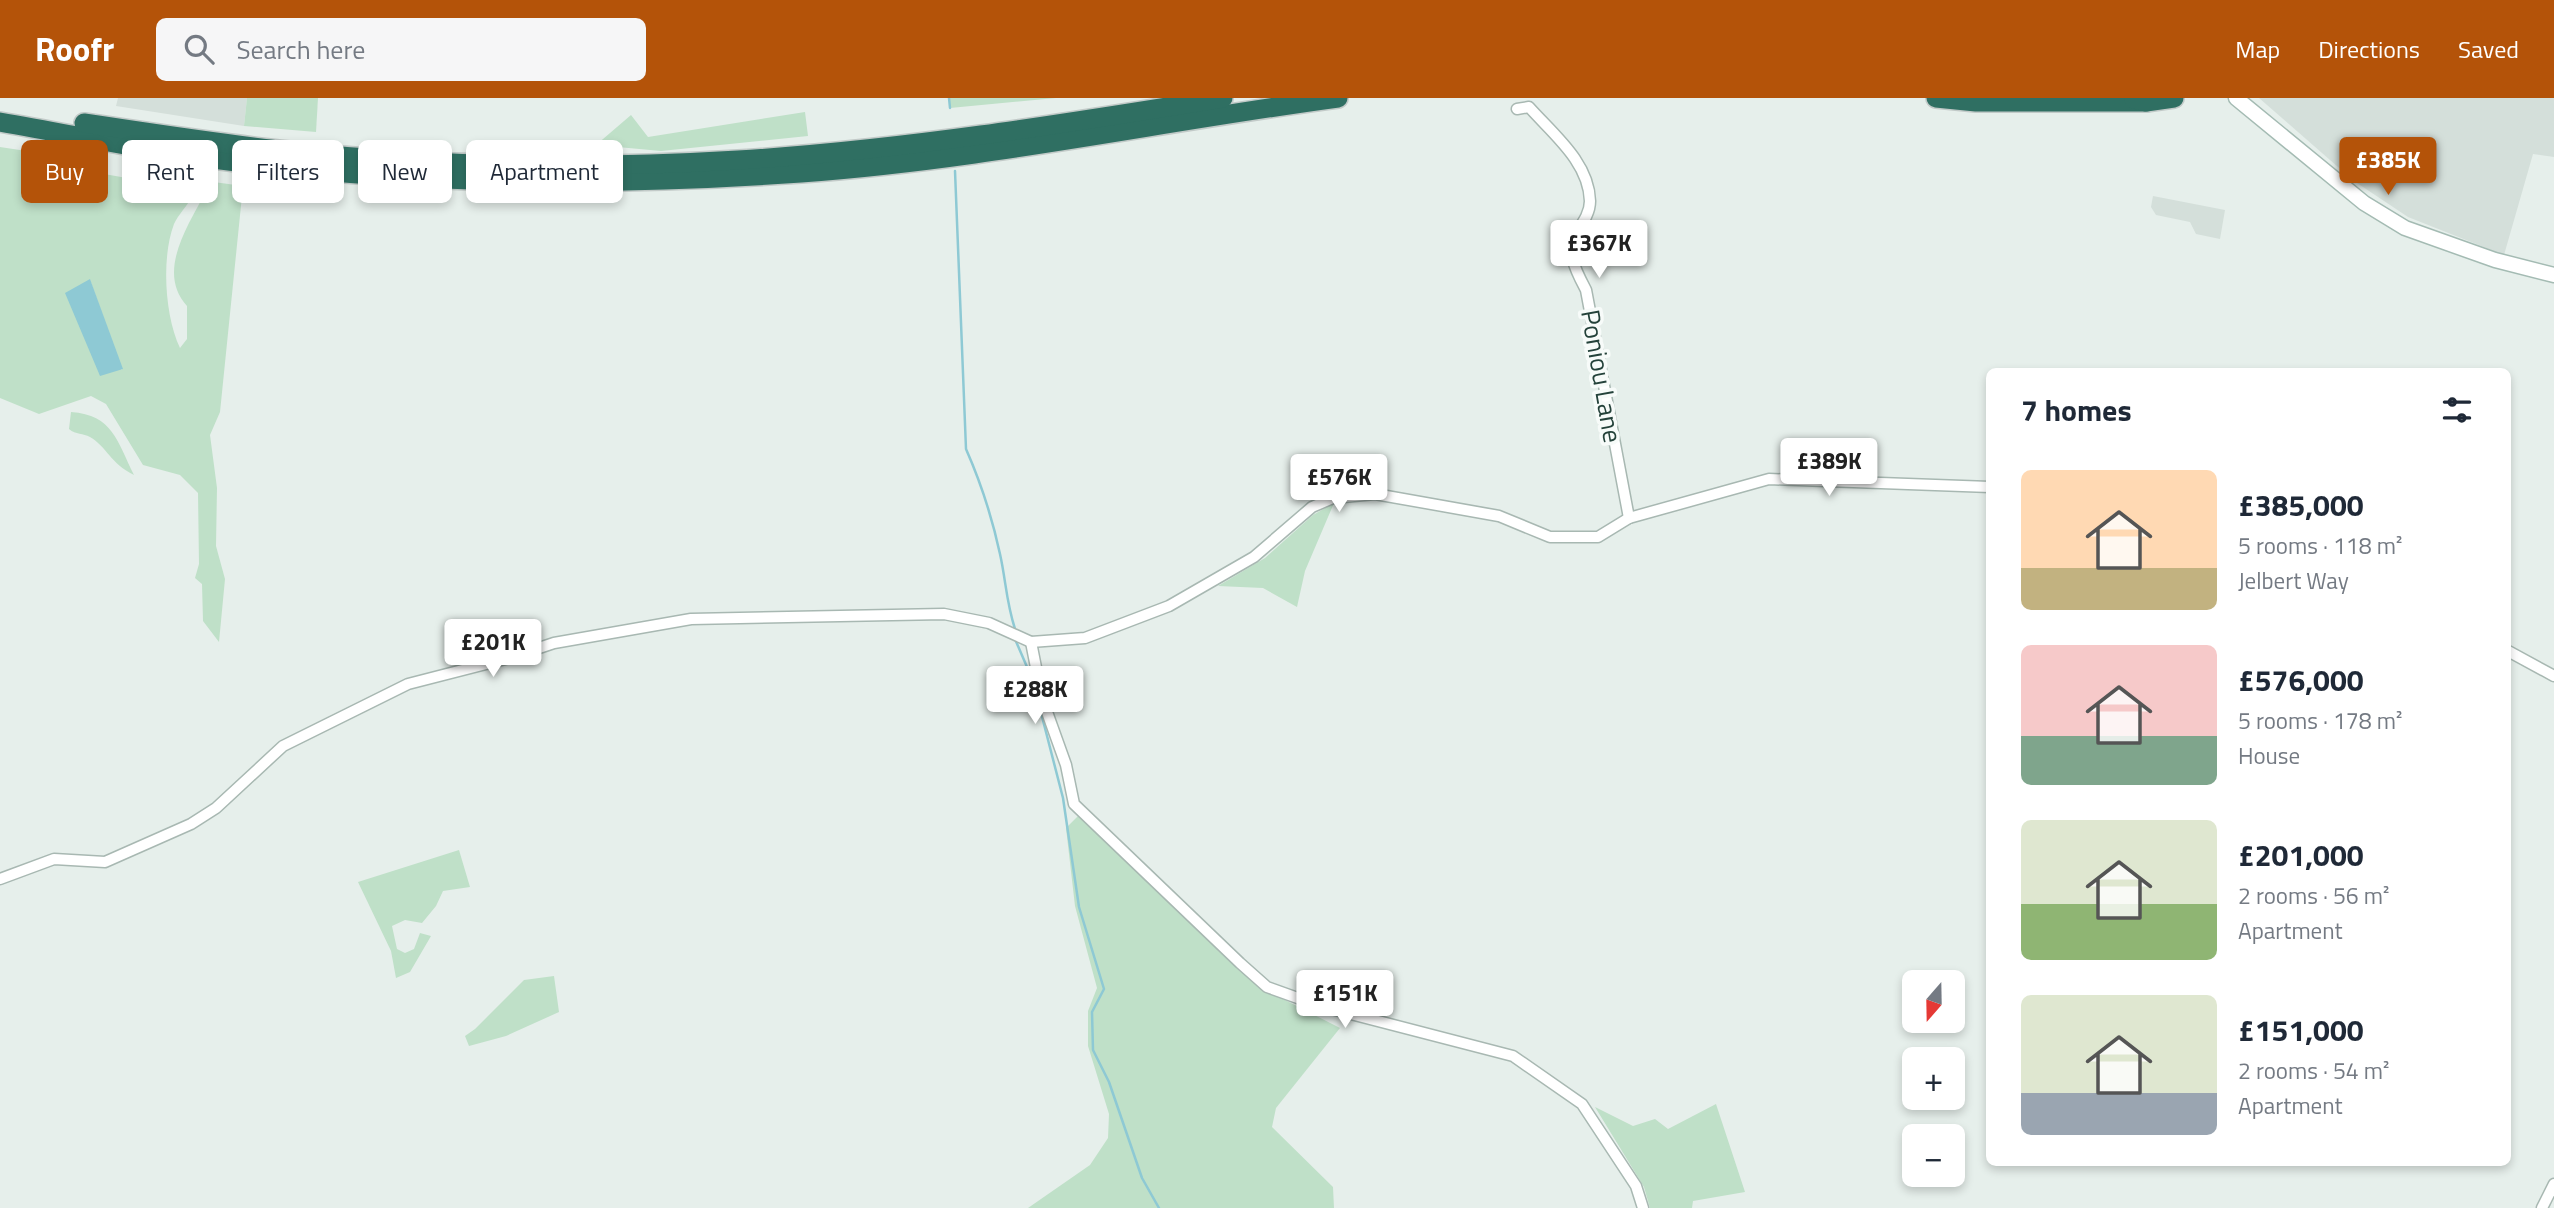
<!DOCTYPE html>
<meta charset="utf-8">
<style>
:root{--surface:#fff;--page:#f6f6f7;--text:#1f2937;--muted:#747a83;--accent:#b45309}
body{margin:0;font-family:"Titillium Web",sans-serif;background:var(--page);color:var(--text);height:100vh;display:flex;flex-direction:column;font-size:26px;white-space:nowrap}
*{box-sizing:border-box;margin:0}
p{font-size:23px;color:var(--muted)}
.icon{flex:none;width:38px;height:38px;fill:none;stroke:currentColor;stroke-width:2;stroke-linecap:round;stroke-linejoin:round}
.map{position:relative;flex:1;overflow:hidden}
.details{position:absolute;left:1986px;top:270px;width:525px;height:798px;display:flex;flex-direction:column;background:var(--surface);border-radius:10px;box-shadow:0 4px 10px #0003}
.details>*{flex:none}
.banner{position:absolute;left:21px;top:42px;width:665px;height:63px;display:flex;gap:14px}
.needle{width:46px;rotate:200deg}
.fabs{position:absolute;left:1902px;top:872px;display:grid;gap:14px}
.fabs a{display:grid;place-items:center;width:63px;height:63px;border-radius:10px;background:var(--surface);box-shadow:0 4px 10px #0003;font-size:35px}
.price{position:absolute;translate:-50% -60px;padding:0 16px;border-radius:7px;background:#fff;color:#222;font-size:23px;line-height:46px;filter:drop-shadow(0 2px 4px #0008)}
.price::after{content:'';position:absolute;left:50%;top:42px;width:21px;height:16px;margin-left:-10px;background:inherit;clip-path:polygon(0 0,100% 0,50% 100%)}
.price.active{background:var(--accent);color:#fff}
ul{padding:0;list-style:none}
li{display:flex;align-items:center;gap:21px;height:175px;padding:0 35px}
li span{display:grid;place-items:center;flex:none;width:196px;height:140px;border-radius:10px;color:#555}
li>.icon{margin-inline-start:auto}
span .icon{width:84px;height:84px;fill:#fffc;stroke-width:1}
li b{font-size:30px}
h2{display:flex;justify-content:space-between;align-items:center;height:84px;padding:0 35px;font-size:30px}
.chip{padding:0 24px;border-radius:10px;background:var(--surface);box-shadow:0 4px 10px #0003;font-size:24px;line-height:63px}
.chip.active{background:var(--accent);color:#fff}
header{display:flex;align-items:center;gap:42px;box-sizing:border-box;height:98px;padding:0 35px;background:var(--accent);color:#fff}
header strong{font-size:33px}
nav{display:flex;gap:38px;margin-inline-start:auto;font-size:24px}
.search{width:490px;height:63px;background:var(--page);display:flex;align-items:center;gap:18px;box-sizing:border-box;padding:0 24px;border-radius:10px;color:var(--muted);font-size:26px}
.map>svg:first-child{display:block}
.built{fill:#d4dfda}
.green{fill:#bfe0c8;fill-rule:evenodd}
.water{fill:#8ec9d4}
.lines{fill:none;stroke-linecap:round;stroke-linejoin:round}
.stream{stroke:#8ec9d4;stroke-width:2.5}
.street-casing{stroke:#a8b8b2;stroke-width:13}
.secondary-casing{stroke:#a4bbb3;stroke-width:17}
.highway-casing{stroke:#c2cac8;stroke-width:22}
.street{stroke:#fff;stroke-width:10}
.secondary{stroke:#fff;stroke-width:14}
.highway{stroke:#2f6f62;stroke-width:19}
.labels{text-anchor:middle;dominant-baseline:central;stroke-width:7;stroke-linejoin:round;paint-order:stroke}
.street-label{font-size:26px;fill:#24423a;stroke:#f7fbf9}
</style>
<header>
<strong>Roofr</strong>
<div class="search"><svg class="icon" aria-label="search" viewBox="0 0 24 24"><circle cx="10" cy="10" r="6"/><path d="M15 15l6 6"/></svg>Search here</div>
<nav><a>Map</a><a>Directions</a><a>Saved</a></nav>
</header>
<div class="map">
<svg width="2554" height="1110" viewBox="0 0 2554 1110">
<rect width="100%" height="100%" fill="#e6efeb"/>
<g class="built">
<path d="M118 0H247L244 28 116 8Z"/>
<path d="M2259 0H2554V59L2533 56 2504 157 2408 119 2354 83Z"/>
<path d="M2153 98 2225 112 2220 141 2196 136 2190 124 2156 117 2151 109Z"/>
</g>
<g class="green">
<path d="M247 0H318L316 34 244 28Z"/>
<path d="M950 0H1056L950 10Z"/>
<path d="M805 14 808 38 661 53 596 47 631 17 648 39Z"/>
<path d="M0 49 46 56 52 78 76 71 189 91 192 99C187 108 178 117 174 126 161 160 165 219 180 250L187 241V208C156 174 188 128 205 95L199 82 243 88 220 314 210 337 217 390 216 448 225 481 219 544 203 523 202 486 195 480 199 466 198 395 180 377 143 367 106 306 91 298 39 316 0 300ZM90 182 122 271V272L66 196Z"/>
<path d="M71 314C113 317 117 343 134 377 111 366 106 348 90 339 83 335 76 337 69 331Z"/>
<path d="M1334 405 1305 473 1297 509 1263 490 1218 488 1265 460 1313 417Z"/>
<path d="M1080 716 1205 838 1279 899 1340 930 1276 1010 1272 1029 1333 1089 1334 1110H1028L1090 1067 1108 1040 1109 1016 1088 948V913L1097 890 1075 808 1066 730Z"/>
<path d="M459 752 470 789 443 793 436 808 422 825 405 822 392 828 397 851 405 855 414 851 420 835 431 838 410 874 396 880 391 853 358 784Z"/>
<path d="M554 878 559 914 506 938 469 948 465 938 475 931 524 882Z"/>
<path d="M1716 1006 1745 1094 1693 1103 1692 1110H1650L1644 1089 1595 1009 1633 1028 1655 1021 1668 1031Z"/>
</g>
<path class="water" d="M90 181 123 271 100 278 65 195Z"/>
<g class="lines">
<g class="stream">
<path d="M949 0 950 10"/>
<path d="M955 73 966 351C981 385 992 419 1000 456 1006 483 1006 503 1015 531"/>
<path d="M1015 541 1033 583"/>
<path d="M1038 603 1063 700 1079 809 1104 891 1092 914 1093 952 1109 984 1142 1080 1159 1110"/>
</g>
<defs>
<g id="street">
<path d="M1517 11 1529 9C1553 36 1589 64 1590 103 1590 114 1584 123 1578 132 1564 152 1576 173 1586 192L1629 420"/>
<path d="M1031 544 1042 600 1066 667 1074 706 1240 865 1267 889 1320 908 1513 958 1582 1006 1636 1088 1643 1110"/>
<path d="M2508 553 2554 578"/>
<path d="M0 781 54 761 105 764 191 726 216 710 283 648 408 586 509 560 554 545 691 521 944 516 989 525 1031 544 1085 540 1169 508 1254 459 1312 409 1333 400 1375 396 1499 418 1550 439H1598L1629 420 1769 381 1990 389"/>
<path d="M2542 1110 2554 1086"/>
</g>
<path id="secondary" d="M2236 0 2364 105 2405 130 2495 162 2554 177"/>
<g id="highway">
<path d="M1936 0 1976 4H2146"/>
<path d="M2134 1 2146 4 2174 0"/>
<path d="M0 24C71 36 142 52 213 61 408 87 606 89 801 75 982 62 1159 24 1338 0"/>
<path d="M84 25C152 35 221 46 289 53 438 69 589 71 738 62 901 52 1062 26 1223 0"/>
</g>
</defs>
<use href="#street" class="street-casing"/>
<use href="#secondary" class="secondary-casing"/>
<use href="#highway" class="highway-casing"/>
<use href="#street" class="street"/>
<use href="#secondary" class="secondary"/>
<use href="#highway" class="highway"/>
</g>
<g class="labels">
<g class="street-label">
<text transform="translate(1602 278) rotate(80)">Poniou Lane</text>
</g>
</g>
</svg>
<div class="fabs">
<a><svg class="needle" viewBox="-14 -14 28 28"><path d="M0-13l5 13h-10z" fill="#e53935"/><path d="M0 13l5-13h-10z" fill="#747a83"/></svg></a>
<a>+</a>
<a>−</a>
</div>
<b class="price active" style="left:2388px;top:99px">£385K</b>
<b class="price" style="left:1599px;top:182px">£367K</b>
<b class="price" style="left:1829px;top:400px">£389K</b>
<b class="price" style="left:1339px;top:416px">£576K</b>
<b class="price" style="left:493px;top:581px">£201K</b>
<b class="price" style="left:1035px;top:628px">£288K</b>
<b class="price" style="left:1345px;top:932px">£151K</b>
<div class="banner">
<a class="chip active">Buy</a>
<a class="chip">Rent</a>
<a class="chip">Filters</a>
<a class="chip">New</a>
<a class="chip">Apartment</a>
</div>
<section class="details">
<h2>7 homes<svg class="icon" aria-label="filters" viewBox="0 0 24 24"><path d="M4 7h16M4 17h16"/><circle cx="9" cy="7" r="2"/><circle cx="15" cy="17" r="2"/></svg></h2>
<ul>
<li><span style="background:linear-gradient(#ffd9b3 70%,#c2b280 0)"><svg class="icon" aria-label="home" viewBox="0 0 24 24"><path d="M3 11l9-7 9 7M6 9v11h12V9"/></svg></span><div><b>£385,000</b><p>5 rooms · 118 m²</p><p>Jelbert Way</p></div></li>
<li><span style="background:linear-gradient(#f6c9c9 65%,#7fa58c 0)"><svg class="icon" aria-label="home" viewBox="0 0 24 24"><path d="M3 11l9-7 9 7M6 9v11h12V9"/></svg></span><div><b>£576,000</b><p>5 rooms · 178 m²</p><p>House</p></div></li>
<li><span style="background:linear-gradient(#dfe7d0 60%,#8fb573 0)"><svg class="icon" aria-label="home" viewBox="0 0 24 24"><path d="M3 11l9-7 9 7M6 9v11h12V9"/></svg></span><div><b>£201,000</b><p>2 rooms · 56 m²</p><p>Apartment</p></div></li>
<li><span style="background:linear-gradient(#dfe7d0 70%,#9aa5b1 0)"><svg class="icon" aria-label="home" viewBox="0 0 24 24"><path d="M3 11l9-7 9 7M6 9v11h12V9"/></svg></span><div><b>£151,000</b><p>2 rooms · 54 m²</p><p>Apartment</p></div></li>
</ul>
</section>
</div>
